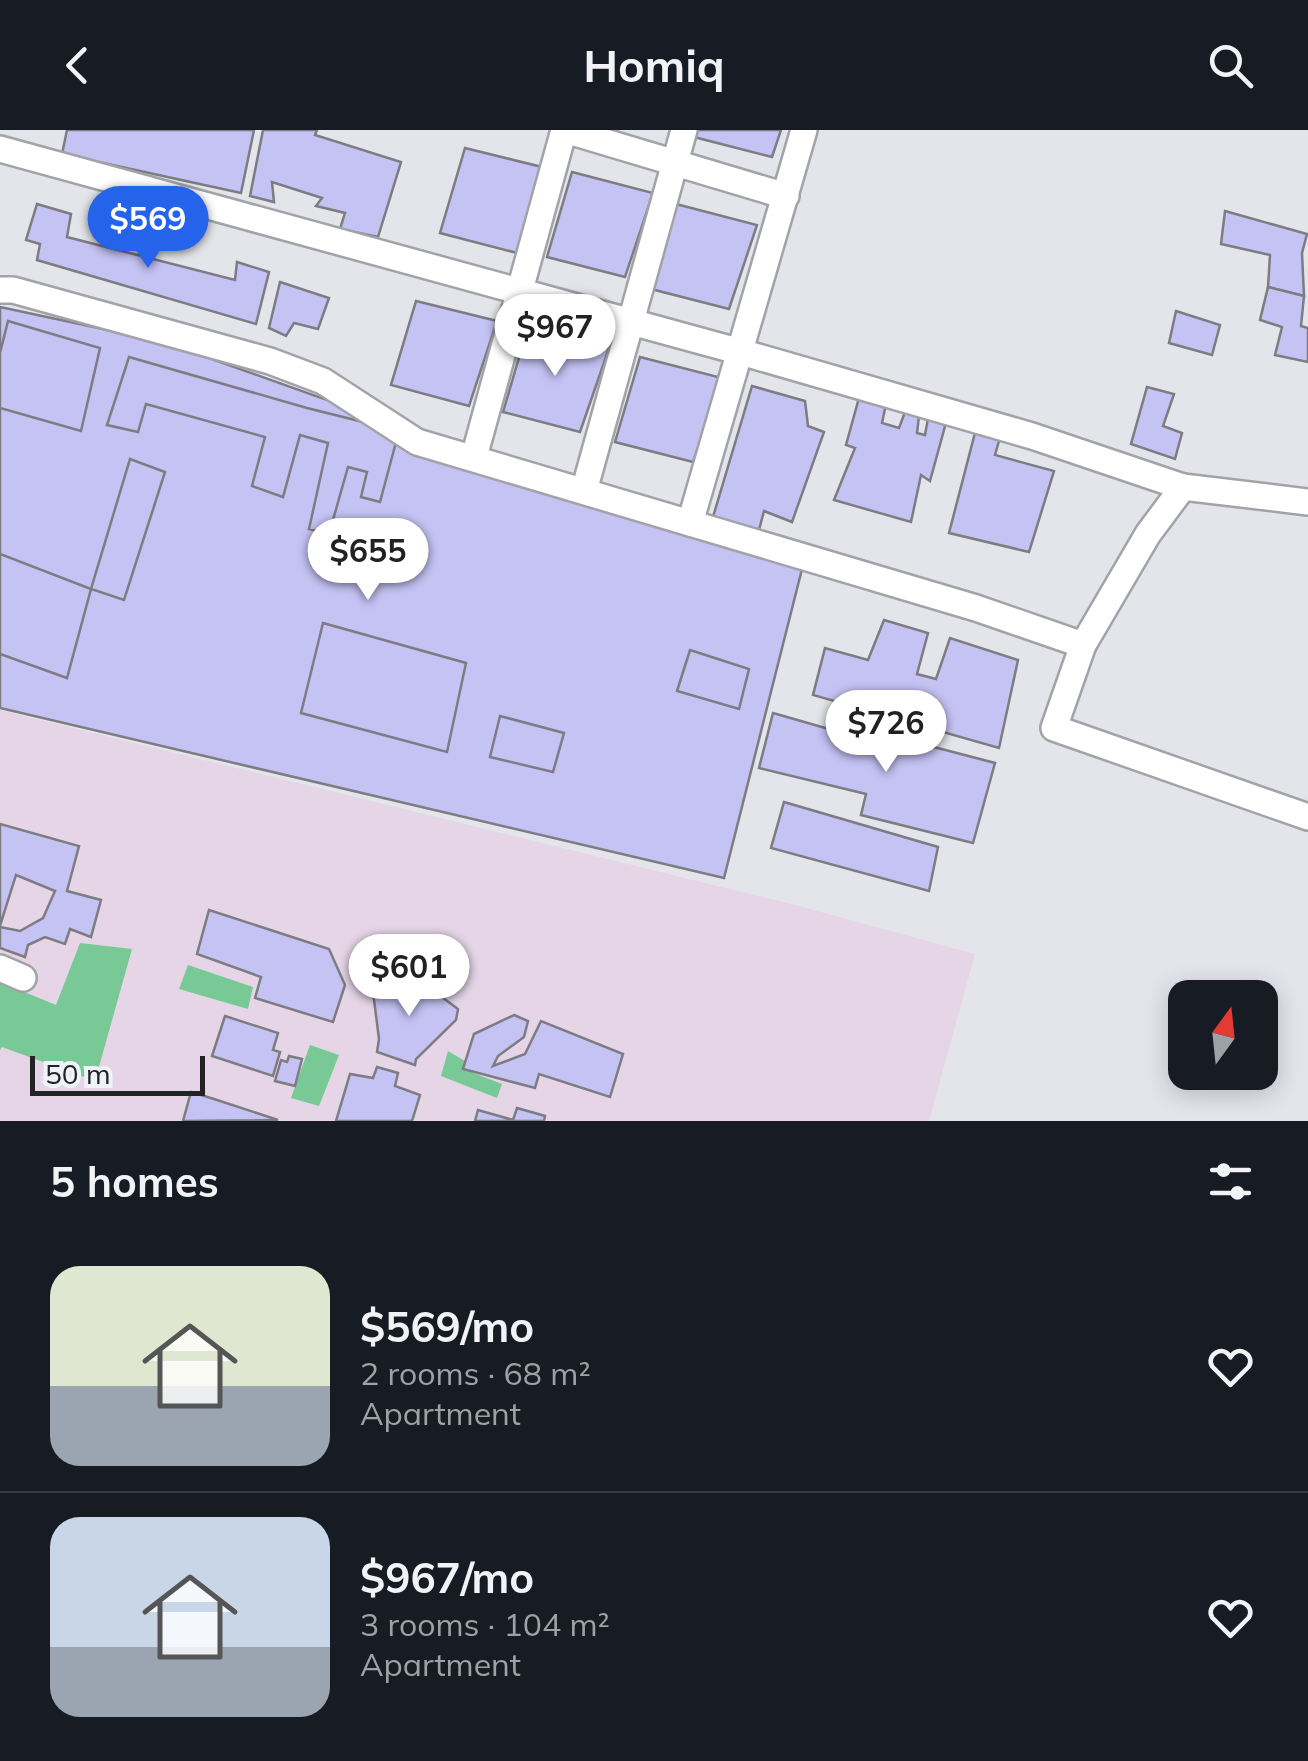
<!DOCTYPE html>
<meta charset="utf-8">
<style>
:root{--surface:#171b24;--page:#20242c;--text:#f1f3f6;--muted:#9ea1a6;--line:#363941;--accent:#2563eb}
body{margin:0;font-family:Mulish,sans-serif;background:var(--page);color:var(--text);height:100vh;display:flex;flex-direction:column;font-size:38px;white-space:nowrap}
*{box-sizing:border-box;margin:0}
p{font-size:32px;color:var(--muted)}
.icon{flex:none;width:55px;height:55px;fill:none;stroke:currentColor;stroke-width:2;stroke-linecap:round;stroke-linejoin:round}
.map{position:relative;height:991px;overflow:hidden}
.sheet{display:flex;flex-direction:column;background:var(--surface);flex:1}
.sheet>*{flex:none}
.needle{width:65px;rotate:15deg}
.buttons{position:absolute;left:1168px;top:850px;display:grid;gap:20px}
.buttons a{display:grid;place-items:center;width:110px;height:110px;border-radius:20px;background:var(--surface);box-shadow:0 5px 25px #0003;font-size:50px}
.scale{position:absolute;left:30px;bottom:25px;width:175px;box-sizing:border-box;padding-left:10px;border:5px solid #222325;border-top:0;font-size:28px;line-height:35px;white-space:nowrap;color:#222325;-webkit-text-stroke:8px #f0f2f9;paint-order:stroke}
.price{position:absolute;translate:-50% -85px;padding:0 22px;border-radius:35px;background:#fff;color:#222;font-size:32px;line-height:65px;filter:drop-shadow(0 2px 5px #0008)}
.price::after{content:'';position:absolute;left:50%;top:60px;width:30px;height:22px;margin-left:-15px;background:inherit;clip-path:polygon(0 0,100% 0,50% 100%)}
.price.selected{background:var(--accent);color:#fff}
ul{padding:0;list-style:none}
li{display:flex;align-items:center;gap:30px;height:250px;padding:0 50px}
li+li{border-top:2px solid var(--line)}
li span{display:grid;place-items:center;flex:none;width:280px;height:200px;border-radius:30px;color:#555}
li>.icon{margin-inline-start:auto}
span .icon{width:120px;height:120px;fill:#fffc;stroke-width:1}
li b{font-size:42px}
h2{display:flex;justify-content:space-between;align-items:center;height:120px;padding:0 50px;font-size:42px}
header{display:flex;justify-content:space-between;align-items:center;height:130px;padding:0 50px;background:var(--surface);font-size:45px;font-weight:700}
.map>svg:first-child{display:block}
.education{fill:#e5d5e7}
.green{fill:#78c996}
.building{fill:#c5c2f4;stroke:#7c7c82;stroke-width:2.5}
.lines{fill:none;stroke-linecap:round;stroke-linejoin:round}
.street-casing{stroke:#a2a3a9;stroke-width:30}
.street{stroke:#fff;stroke-width:25}
</style>
<header><svg class="icon" aria-label="back" viewBox="0 0 24 24"><path d="M15 5l-7 7 7 7"/></svg>Homiq<svg class="icon" aria-label="search" viewBox="0 0 24 24"><circle cx="10" cy="10" r="6"/><path d="M15 15l6 6"/></svg></header>
<div class="map">
<svg width="1308" height="991" viewBox="0 0 1308 991">
<rect width="100%" height="100%" fill="#e3e5eb"/>
<path class="education" d="M0 580 795 775 975 824 929 991H0Z"/>
<g class="green">
<path d="M80 813 132 819 95 951 2 917 0 920V852L56 875Z"/>
<path d="M188 835 253 857 248 879 179 859Z"/>
<path d="M310 915 339 925 319 976 291 968Z"/>
<path d="M448 921 465 931 463 939 502 954 497 968 441 946Z"/>
</g>
<g class="building">
<path d="M67 0H254L241 63 62 24Z"/>
<path d="M263 0H317L315 5 401 32 378 107 340 99 345 83 316 76 322 68 272 52 274 72 250 66Z"/>
<path d="M696 0H781L772 27 694 7Z"/>
<path d="M465 18 546 38 517 123 440 103Z"/>
<path d="M572 42 653 63 625 147 547 127Z"/>
<path d="M37 74 71 84 67 107 235 150 237 132 269 142 256 194 37 130 40 114 26 110Z"/>
<path d="M676 74 757 95 729 179 651 159Z"/>
<path d="M1225 81 1307 104 1302 123 1304 166 1268 157 1270 125 1221 114Z"/>
<path d="M280 152 329 168 318 199 294 193 286 206 269 198Z"/>
<path d="M1268 157 1304 166 1301 196 1308 198V232L1275 225 1282 197 1260 190Z"/>
<path d="M416 171 497 191 469 276 391 255Z"/>
<path d="M0 177 164 212 802 439 724 748 0 578Z"/>
<path d="M1176 181 1220 195 1212 225 1169 213Z"/>
<path d="M8 191 100 218 81 301 0 278V223Z"/>
<path d="M528 197 609 218 580 302 503 282Z"/>
<path d="M129 227 307 278 399 301 380 372 361 367 367 342 348 337 329 404 309 399 328 313 300 305 283 367 252 356 265 307 146 274 138 302 107 295Z"/>
<path d="M640 227 722 248 693 332 615 312Z"/>
<path d="M752 256 805 271 808 296 824 302 792 392 764 381 759 400 713 387Z"/>
<path d="M862 257 888 265 882 293 899 298 905 282 919 286 917 303 925 305 929 283 947 289 930 351 921 345 911 392 834 370 855 318 846 315Z"/>
<path d="M1147 257 1174 264 1163 296 1182 303 1175 329 1131 314Z"/>
<path d="M976 299 1001 304 995 325 1054 341 1029 422 949 403Z"/>
<path d="M130 329 165 342 124 470 91 459Z"/>
<path d="M0 424 91 459 67 548 0 524Z"/>
<path d="M884 490 928 503 917 544 936 549 950 508 1018 530 999 618 813 565 825 518 868 530Z"/>
<path d="M323 493 466 533 447 622 301 583Z"/>
<path d="M690 520 749 539 739 579 677 561Z"/>
<path d="M773 583 867 610 874 593 884 598V604L995 633 973 713 861 685 866 664 759 638Z"/>
<path d="M500 586 564 603 553 642 490 627Z"/>
<path d="M784 672 938 717 929 761 771 718Z"/>
<path d="M0 694 79 716 67 761 101 770 91 807 70 799 65 814 45 807 28 815 25 827 0 818V797L20 801 43 788 55 761 16 745 0 796Z"/>
<path d="M209 780 329 819 345 855 333 892 255 868 261 847 197 824Z"/>
<path d="M383 850 435 862 458 879 456 890 416 929 415 935 377 922 379 909 372 854Z"/>
<path d="M514 885 528 891 524 907 498 926 493 936 525 924 541 891 623 924 610 967 539 944 535 958 463 939 474 904Z"/>
<path d="M225 886 278 903 273 920 280 922 273 946 212 926Z"/>
<path d="M289 926 302 929 295 956 275 951 281 930 287 932Z"/>
<path d="M377 937 398 943 395 956 420 965 412 991H336L350 944 373 948Z"/>
<path d="M191 962 214 969 278 990 183 991Z"/>
<path d="M517 978 545 986 544 991H475L478 980 513 990Z"/>
</g>
<g class="lines">
<defs>
<g id="street">
<path d="M565 0 786 66"/>
<path d="M0 19 741 222 1032 306 1183 357 1148 404 1083 515 1054 598 1308 687"/>
<path d="M0 160H13L270 231 323 251 417 312 976 478 1083 515"/>
<path d="M474 327 564 0"/>
<path d="M1183 357 1308 372"/>
<path d="M584 361 684 0"/>
<path d="M690 393 804 0"/>
<path d="M0 838 23 848"/>
</g>
</defs>
<use href="#street" class="street-casing"/>
<use href="#street" class="street"/>
</g>
</svg>
<div class="buttons">
<a><svg class="needle" viewBox="-14 -14 28 28"><path d="M0-13l5 13h-10z" fill="#e53935"/><path d="M0 13l5-13h-10z" fill="#9ea1a6"/></svg></a>
</div>
<div class="scale">50 m</div>
<b class="price selected" style="left:148px;top:141px">$569</b>
<b class="price" style="left:555px;top:249px">$967</b>
<b class="price" style="left:368px;top:473px">$655</b>
<b class="price" style="left:886px;top:645px">$726</b>
<b class="price" style="left:409px;top:889px">$601</b>
</div>
<section class="sheet">
<h2>5 homes<svg class="icon" aria-label="filters" viewBox="0 0 24 24"><path d="M4 7h16M4 17h16"/><circle cx="9" cy="7" r="2"/><circle cx="15" cy="17" r="2"/></svg></h2>
<ul>
<li><span style="background:linear-gradient(#dfe7d0 60%,#9aa5b1 0)"><svg class="icon" aria-label="home" viewBox="0 0 24 24"><path d="M3 11l9-7 9 7M6 9v11h12V9"/></svg></span><div><b>$569/mo</b><p>2 rooms · 68 m²</p><p>Apartment</p></div><svg class="icon" aria-label="heart" viewBox="0 0 24 24"><path d="M12 20l-8-8c-3-5 5-10 8-4 3-6 11-1 8 4z"/></svg></li>
<li><span style="background:linear-gradient(#c9d6e8 65%,#9aa5b1 0)"><svg class="icon" aria-label="home" viewBox="0 0 24 24"><path d="M3 11l9-7 9 7M6 9v11h12V9"/></svg></span><div><b>$967/mo</b><p>3 rooms · 104 m²</p><p>Apartment</p></div><svg class="icon" aria-label="heart" viewBox="0 0 24 24"><path d="M12 20l-8-8c-3-5 5-10 8-4 3-6 11-1 8 4z"/></svg></li>
</ul>
</section>
